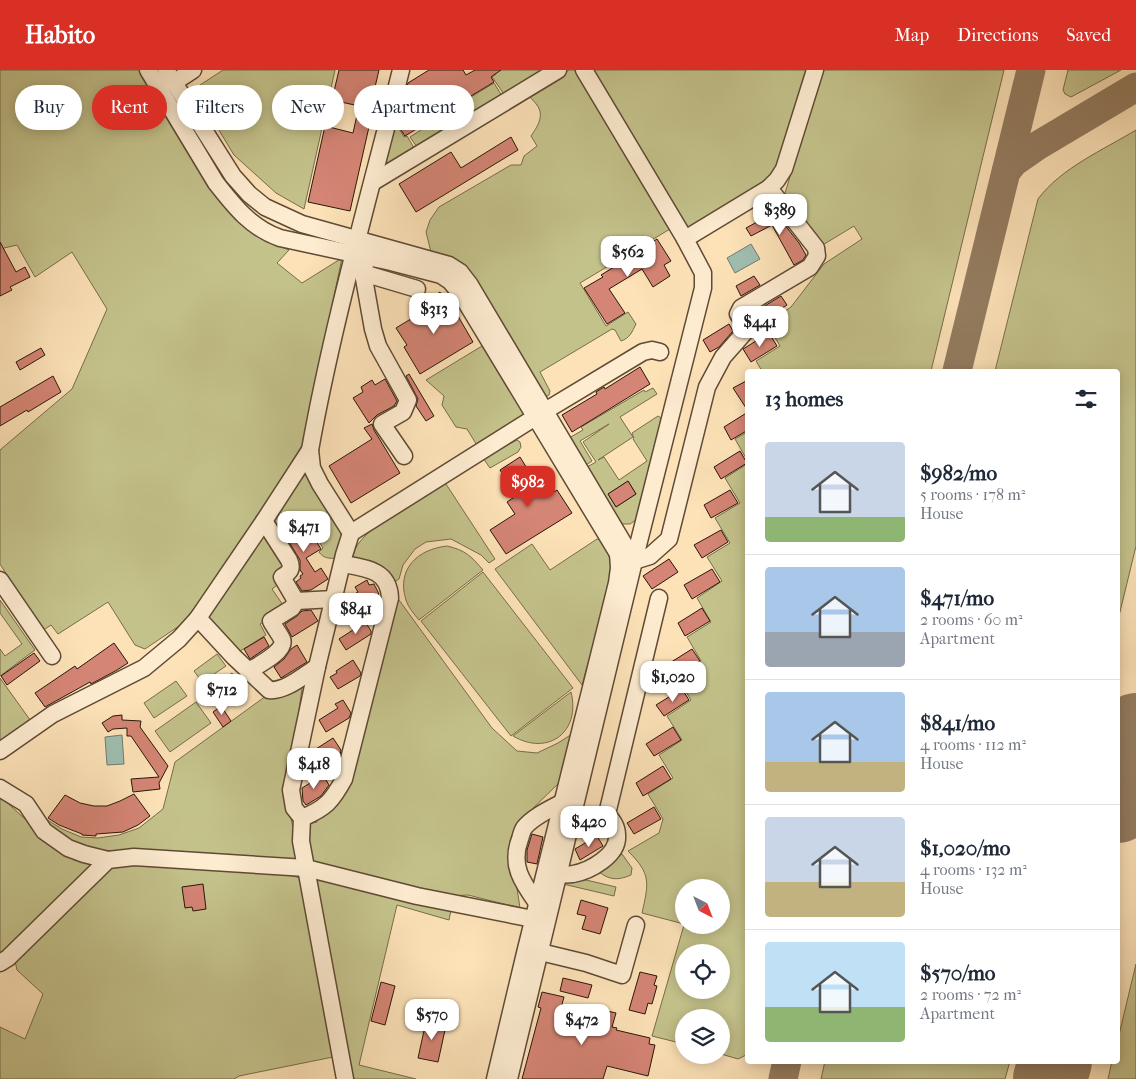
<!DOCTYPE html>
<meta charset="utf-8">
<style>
:root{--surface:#fff;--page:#f6f6f7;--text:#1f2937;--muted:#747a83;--line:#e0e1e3;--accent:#d93025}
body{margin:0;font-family:"IM FELL French Canon",serif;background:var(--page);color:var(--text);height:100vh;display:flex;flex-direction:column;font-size:19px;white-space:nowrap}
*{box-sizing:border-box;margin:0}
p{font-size:16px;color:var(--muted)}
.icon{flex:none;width:28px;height:28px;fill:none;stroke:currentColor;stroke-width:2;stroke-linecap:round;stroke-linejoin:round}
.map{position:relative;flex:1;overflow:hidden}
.sheet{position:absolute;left:745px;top:299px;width:375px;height:695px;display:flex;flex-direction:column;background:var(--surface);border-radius:5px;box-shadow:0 2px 12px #0003}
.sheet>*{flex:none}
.banner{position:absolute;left:15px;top:15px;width:475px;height:45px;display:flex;gap:10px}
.needle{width:32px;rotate:138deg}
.buttons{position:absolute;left:675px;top:809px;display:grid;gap:10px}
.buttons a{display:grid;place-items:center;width:55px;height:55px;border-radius:50%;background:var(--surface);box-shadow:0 2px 12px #0003;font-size:25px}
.price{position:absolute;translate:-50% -42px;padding:0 11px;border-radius:10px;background:#fff;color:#222;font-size:16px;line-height:32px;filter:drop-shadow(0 1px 2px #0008)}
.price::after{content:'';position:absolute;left:50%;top:30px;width:15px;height:11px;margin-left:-8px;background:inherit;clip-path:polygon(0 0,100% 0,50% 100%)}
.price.on{background:var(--accent);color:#fff}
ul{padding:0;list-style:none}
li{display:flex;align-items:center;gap:15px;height:125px;padding:0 20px}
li+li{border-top:1px solid var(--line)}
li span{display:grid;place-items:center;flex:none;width:140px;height:100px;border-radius:5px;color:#555}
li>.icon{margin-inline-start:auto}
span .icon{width:60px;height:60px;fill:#fffc;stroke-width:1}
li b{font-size:21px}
h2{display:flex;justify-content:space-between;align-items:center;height:60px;padding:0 20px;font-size:21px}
.chip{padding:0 18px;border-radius:22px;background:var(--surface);box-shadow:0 2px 12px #0003;font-size:18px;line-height:45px}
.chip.on{background:var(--accent);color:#fff}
header{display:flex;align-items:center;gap:30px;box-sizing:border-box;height:70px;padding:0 25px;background:var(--accent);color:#fff}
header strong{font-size:24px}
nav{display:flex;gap:28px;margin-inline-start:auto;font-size:18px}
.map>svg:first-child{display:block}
.green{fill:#c4c28b;stroke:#776c4a;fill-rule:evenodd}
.water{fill:#9fbeb0;stroke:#707b6d}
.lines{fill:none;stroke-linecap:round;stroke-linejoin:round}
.taxiway{stroke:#947c60;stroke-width:29}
.runway{stroke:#947c60;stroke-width:74}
.building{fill:#d58575;stroke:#2a1709}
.minor-casing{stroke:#5f4a35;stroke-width:19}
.minor{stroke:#feecd1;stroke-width:16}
</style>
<header>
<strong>Habito</strong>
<nav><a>Map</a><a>Directions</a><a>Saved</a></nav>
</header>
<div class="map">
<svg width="1136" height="1009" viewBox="0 0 1136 1009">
<rect width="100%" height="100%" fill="#fde2b8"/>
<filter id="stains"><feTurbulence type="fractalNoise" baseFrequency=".004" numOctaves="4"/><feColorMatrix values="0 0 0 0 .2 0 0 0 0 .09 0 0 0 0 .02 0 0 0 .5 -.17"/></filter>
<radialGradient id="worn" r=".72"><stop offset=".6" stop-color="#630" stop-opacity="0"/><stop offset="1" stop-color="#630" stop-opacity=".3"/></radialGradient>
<g class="green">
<path d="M0 0H143L262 169 289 180 277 193 302 213 342 188 303 374 266 434 204 525 182 554 145 579 135 575 108 532 58 564 51 555 42 561 0 494V380L72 319 107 239 72 182 35 207 17 175 0 179Z"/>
<path d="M223 0H335L304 139 276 123 234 85 194 19Z"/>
<path d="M493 0H542L504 24 492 7 496 4Z"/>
<path d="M569 0H577L670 159 580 213 606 256 628 242 636 254C632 262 630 268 621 271L615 260 612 259 540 302 550 321 549 325 545 327 431 182 426 162 430 150 439 137 511 95H521L524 86 537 76 531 66C537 57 545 46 537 35 535 32 531 29 529 25Z"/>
<path d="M593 0H811L772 110 694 158H685Z"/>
<path d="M822 0H1004L931 301H762L756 291 780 276 767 254 791 237 824 194 862 169 854 156 821 176 783 130Z"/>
<path d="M1068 0H1121L1071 27 1065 24 1063 20Z"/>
<path d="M494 13 502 26 461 51 453 38Z"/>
<path d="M449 40 457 53 446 60 438 47Z"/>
<path d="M434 49 441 63 417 77 410 67 421 60 420 58Z"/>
<path d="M394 50 404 67 407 66 414 78 386 95 385 94Z"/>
<path d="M1136 60V476L1118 550V301H995L1038 129C1061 98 1103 80 1136 60Z"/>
<path d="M482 276 525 340 522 351 478 377 467 359 456 357 442 335 444 326 426 310Z"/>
<path d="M653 318 657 324 620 347 633 367 598 390 604 387 619 410 647 391 633 369 634 368 632 363 658 346 661 348 663 355 636 450 630 454H622L587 397 596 392 583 372 609 354 580 371 592 391 586 395 569 368 583 360 581 357 644 320 645 322ZM628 411 636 424 616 437 608 424Z"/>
<path d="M747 362V390L735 369Z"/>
<path d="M517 370 520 372 521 377 518 382 490 398 483 388Z"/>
<path d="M747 394 748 984 738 989 721 984V948H684V974L652 966 684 855H721V818H684V854L642 843C649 812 651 804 628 781L659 763 663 749 648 724 673 708 659 685 682 670 667 646 691 630 677 607 701 591 687 567 711 552 697 528 722 511 707 487 730 473 715 448 740 433 725 408ZM684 882H721V920H684Z"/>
<path d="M308 401 345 467 337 488C329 489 323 488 319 482L323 478 301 443 275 458 269 450Z"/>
<path d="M444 411 495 489 489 493 481 485 451 469 426 472 415 479 403 495 399 509 396 511 352 491C353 487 353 483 355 479 368 455 420 426 444 411Z"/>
<path d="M262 463 288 497 280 513 272 519 283 535 290 536 260 554 266 565 237 583 207 547Z"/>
<path d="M597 469 601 470 612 488 613 503 582 615 495 499 532 474 550 500Z"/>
<path d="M447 476C465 480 471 486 483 500L419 550C414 544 408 537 406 530 396 499 418 479 447 476Z"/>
<path d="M483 502 573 618 511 666 421 551Z"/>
<path d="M396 529 399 530 492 658 517 681 537 683 558 673 572 664 563 709 521 750 512 785 520 838 468 825 447 826 312 793 307 781 308 754 317 752V746L336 735Z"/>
<path d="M0 530 35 580 0 606V579L5 586 22 574 0 543Z"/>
<path d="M217 584 226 596 202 612 194 601Z"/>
<path d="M232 603 240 614 216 631 208 620Z"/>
<path d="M0 608 33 654 0 678Z"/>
<path d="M176 611 187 626 154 648 144 633Z"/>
<path d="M303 611 287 728 299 788 293 793 159 782 91 780 81 778 43 752 46 749 62 759 81 767 98 768 119 765 139 758 163 739 175 692 266 626 274 628Z"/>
<path d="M571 622C581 661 549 687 513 666Z"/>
<path d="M196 632 211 653 170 682 155 661Z"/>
<path d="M0 726 38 761 86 788 92 796 0 885Z"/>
<path d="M622 784 632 798 631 805C617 811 608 810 597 800Z"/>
<path d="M126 791 281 803 300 808 333 987 239 1006 234 1009H0V957L25 969 43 924 17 900 15 891 106 798Z"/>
<path d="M569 806 616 817 614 826 563 814Z"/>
<path d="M318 807 451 840 449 850 397 835 359 995 416 1009H354L350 996 315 810Z"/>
<path d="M1136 894V1009H1108L1112 991H1118V969Z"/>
<path d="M825 991H1010L1005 1009H821Z"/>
</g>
<g class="water">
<path d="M751 174 760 189 735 203 727 188Z"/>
<path d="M122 665 124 694 107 695 105 667Z"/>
</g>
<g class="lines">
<g class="taxiway">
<path d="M1006 102 1014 92 1037 76 1136 17"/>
<path d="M957 301 1031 0"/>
<path d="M1118 648 1130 644 1136 638"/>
<path d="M783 1009 787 991"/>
</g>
<g class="runway">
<path d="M1118 736 1136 660"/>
<path d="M1050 1009 1055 991"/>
</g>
</g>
<g class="building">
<path d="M339 0H379L368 47 371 48 350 141 308 132 325 56 353 63 359 36 332 30Z"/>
<path d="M429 0H463L466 5 475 0H501L491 7 494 12 405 66 397 54 408 13Z"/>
<path d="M511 67 518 80 416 142 399 114 451 82 461 98Z"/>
<path d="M773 140 799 173 806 185 803 190 794 195 772 155 751 166 746 158 768 146 767 144Z"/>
<path d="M657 169 671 191 664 195 670 206 653 217 642 199 609 219 625 243 607 254 584 218 603 207 601 205 632 186 631 183 639 179 640 180Z"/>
<path d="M0 172 16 202 25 197 30 207 10 217 12 220 0 226Z"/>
<path d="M754 206 760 215 741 226 736 216Z"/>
<path d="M440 222 444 229 447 227 473 272 420 304 404 277 407 275 396 258 437 233 433 227Z"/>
<path d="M781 226 787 235 759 253 753 243Z"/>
<path d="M729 254 733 261 719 277 710 282 703 270Z"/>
<path d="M769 263 777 276 751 292 743 279Z"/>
<path d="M41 278 45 285 20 300 16 292Z"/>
<path d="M640 297 650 314 572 362 562 345 597 324 596 322 604 317 605 319Z"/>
<path d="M409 304 434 346 426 351 416 336 418 329 406 306Z"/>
<path d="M53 306 61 322 28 342 27 340 0 356V337Z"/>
<path d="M385 309 397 331 394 336 377 345 369 353 353 328 363 322 361 317 372 310 375 315Z"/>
<path d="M748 310V341L733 318Z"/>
<path d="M748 342V360L731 370 724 357Z"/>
<path d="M372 354 374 360 400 403 351 433 329 396 372 369 364 358Z"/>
<path d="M740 381 747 393 721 409 714 397Z"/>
<path d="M520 387 536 413 542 409 551 424 557 420 572 443 506 484 490 460 515 444 507 432 516 426 500 400Z"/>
<path d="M628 411 636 424 616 437 608 424Z"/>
<path d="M730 420 738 433 711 448 704 435Z"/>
<path d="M300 445 321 479 306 488 315 502 321 498 328 509 311 520 302 521 296 512 301 508 300 506 303 504 300 500V490L280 457Z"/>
<path d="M721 460 728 472 702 488 694 475Z"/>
<path d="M669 489 678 502 652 519 643 506Z"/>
<path d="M712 499 720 512 692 529 684 515Z"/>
<path d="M367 510 369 515 374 514 379 524 358 537 351 526 358 522 355 517Z"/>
<path d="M702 538 710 551 685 566 678 553Z"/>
<path d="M311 540 318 551 292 567 285 554 297 546 302 541Z"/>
<path d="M363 548 371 561V564L346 580 339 569 356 558 354 554Z"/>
<path d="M264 567 269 576 250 589 244 579Z"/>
<path d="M114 573 128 593 117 600 91 614 90 612 45 637 35 623 75 596 77 599Z"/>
<path d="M297 575 307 592 281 608 274 597 284 589 291 579Z"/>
<path d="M692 579 700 591 673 608 665 596Z"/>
<path d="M34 583 40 591 7 615 1 606Z"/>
<path d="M353 590 361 603 360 606 338 619 330 607 337 603 336 601Z"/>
<path d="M682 619 689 630 664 646 656 635Z"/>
<path d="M343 630 351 643 349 648 326 662 319 650 338 638 335 634Z"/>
<path d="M221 636 231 651 223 657 213 642Z"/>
<path d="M122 645V650L141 651 140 657 168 696 159 713 160 719 133 722 131 709 159 707 131 666H127V658L113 659 108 662 102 653 113 646Z"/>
<path d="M673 657 681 670 654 686 646 674Z"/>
<path d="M333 668 341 680 340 685 317 699 311 688 319 683 316 679Z"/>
<path d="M663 696 671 709 643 726 636 713Z"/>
<path d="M323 705 329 715 321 726 306 735 303 731 302 718Z"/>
<path d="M134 724 150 746 138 755 123 762 96 764V766L82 765V764L59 755 48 748 65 725 80 733 94 736H107L120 731Z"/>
<path d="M654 737 661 749 634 764 627 753Z"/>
<path d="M532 764 543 767 537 794 527 792V780Z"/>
<path d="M597 766 603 776 580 790 575 779Z"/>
<path d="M203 814 206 839 193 841 192 837 185 838 182 817Z"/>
<path d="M581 830 608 838 600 864 582 859 586 846 577 844Z"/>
<path d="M640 902 657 906 654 915 657 916 652 934 648 933 645 944 629 940Z"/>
<path d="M563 908 592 915 588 928 560 921Z"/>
<path d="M381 912 395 916 385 955 371 951Z"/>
<path d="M542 922 564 927 561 938 565 939 564 945 600 954 603 940 616 943 612 957 617 958 616 960 650 968 649 974 655 975 648 1006 607 996 603 1009H522L541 938 538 937Z"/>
<path d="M429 949 444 952 442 960H445L438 992 418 988 425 956 427 957Z"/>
</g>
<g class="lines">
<defs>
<g id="minor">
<path d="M148 0 216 113C234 136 251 158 280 168L391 192 441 205 450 211 461 224 623 492"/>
<path d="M166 0 233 106 249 124 265 137 302 154 449 195 460 202 470 215 634 491 650 486 669 469 707 317 723 287 745 262V254L738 244 741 238 810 197 817 186 816 178 769 118"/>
<path d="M584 0 685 169"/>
<path d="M173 13 193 0"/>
<path d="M373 112 558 0"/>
<path d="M367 186 363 203 373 259 378 276 408 330 403 342 382 354 404 386"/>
<path d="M363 203 417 219"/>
<path d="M351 463 320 414 312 398 310 380C333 252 369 127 401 0"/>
<path d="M0 510 52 586"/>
<path d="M296 531 334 529"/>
<path d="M198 548 234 587 269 620C285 622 304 605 317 597"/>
<path d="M249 601C258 595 287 581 282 569 279 563 274 557 271 551L292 538 296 531 282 507C290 502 293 499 289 490L264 451"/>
<path d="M0 681 53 644 144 598 179 569 198 548 264 451 310 380"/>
<path d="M0 718 26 734 44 761 68 778 84 784 108 790"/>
<path d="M302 748C326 738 332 731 344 709L390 528C389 500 366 498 343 494"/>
<path d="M557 805C562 804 568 805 573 804 590 801 619 785 617 765 617 756 612 750 607 744L659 528"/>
<path d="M537 833C522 812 510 795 520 769 521 766 522 761 524 758 532 747 552 738 563 732"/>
<path d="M528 879 586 893 622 905 636 855"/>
<path d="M0 893 8 888 108 790 134 787 306 798 417 826 533 849"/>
<path d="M345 1009 301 771 302 748 294 738 291 720 317 597 344 485 351 463 545 341 643 282 652 280 660 282"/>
<path d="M495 1009 526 879 617 513 619 498 618 483"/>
<path d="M509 1009 634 491 703 218V203L685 169 769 118 777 110 784 99 815 0"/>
</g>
</defs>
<use href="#minor" class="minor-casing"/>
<use href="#minor" class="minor"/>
</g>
<rect width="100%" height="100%" filter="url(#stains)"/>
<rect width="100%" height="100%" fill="url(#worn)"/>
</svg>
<div class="buttons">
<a><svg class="needle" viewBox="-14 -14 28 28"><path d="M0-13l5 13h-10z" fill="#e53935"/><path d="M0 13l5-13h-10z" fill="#747a83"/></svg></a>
<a><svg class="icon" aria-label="locate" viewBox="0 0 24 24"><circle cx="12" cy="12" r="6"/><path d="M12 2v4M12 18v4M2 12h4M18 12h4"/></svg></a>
<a><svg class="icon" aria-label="layers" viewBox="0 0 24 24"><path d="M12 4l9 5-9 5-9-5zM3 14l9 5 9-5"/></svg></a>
</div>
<b class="price" style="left:780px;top:166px">$389</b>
<b class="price" style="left:628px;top:208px">$562</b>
<b class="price" style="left:434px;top:265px">$313</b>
<b class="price" style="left:760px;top:278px">$441</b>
<b class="price on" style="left:528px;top:438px">$982</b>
<b class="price" style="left:304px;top:483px">$471</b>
<b class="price" style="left:356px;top:565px">$841</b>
<b class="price" style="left:673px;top:633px">$1,020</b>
<b class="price" style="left:222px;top:646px">$712</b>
<b class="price" style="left:314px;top:720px">$418</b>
<b class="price" style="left:589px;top:778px">$420</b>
<b class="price" style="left:432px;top:971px">$570</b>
<b class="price" style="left:582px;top:976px">$472</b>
<div class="banner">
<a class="chip">Buy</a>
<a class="chip on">Rent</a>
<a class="chip">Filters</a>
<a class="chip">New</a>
<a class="chip">Apartment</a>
</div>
<section class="sheet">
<h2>13 homes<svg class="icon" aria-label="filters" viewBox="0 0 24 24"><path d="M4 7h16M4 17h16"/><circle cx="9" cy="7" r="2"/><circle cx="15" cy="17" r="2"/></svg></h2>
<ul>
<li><span style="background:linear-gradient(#c9d6e8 75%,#8fb573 0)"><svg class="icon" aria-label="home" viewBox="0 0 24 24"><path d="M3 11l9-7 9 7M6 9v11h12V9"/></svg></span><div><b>$982/mo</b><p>5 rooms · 178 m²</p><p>House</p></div></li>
<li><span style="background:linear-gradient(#a9c7e8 65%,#9aa5b1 0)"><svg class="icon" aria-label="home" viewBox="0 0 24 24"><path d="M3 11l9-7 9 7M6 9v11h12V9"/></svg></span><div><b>$471/mo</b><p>2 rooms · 60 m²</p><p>Apartment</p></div></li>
<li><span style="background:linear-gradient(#a9c7e8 70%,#c2b280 0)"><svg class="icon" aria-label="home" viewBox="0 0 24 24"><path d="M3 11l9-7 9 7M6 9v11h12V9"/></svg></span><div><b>$841/mo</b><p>4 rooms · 112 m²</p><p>House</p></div></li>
<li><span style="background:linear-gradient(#c9d6e8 65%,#c2b280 0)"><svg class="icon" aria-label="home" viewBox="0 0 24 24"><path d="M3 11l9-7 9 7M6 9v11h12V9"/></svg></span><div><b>$1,020/mo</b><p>4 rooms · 132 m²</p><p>House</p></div></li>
<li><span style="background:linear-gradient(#bfe0f5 65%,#8fb573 0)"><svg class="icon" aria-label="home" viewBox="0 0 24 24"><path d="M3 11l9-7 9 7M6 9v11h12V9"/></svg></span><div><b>$570/mo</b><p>2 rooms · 72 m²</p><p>Apartment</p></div></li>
</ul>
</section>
</div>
